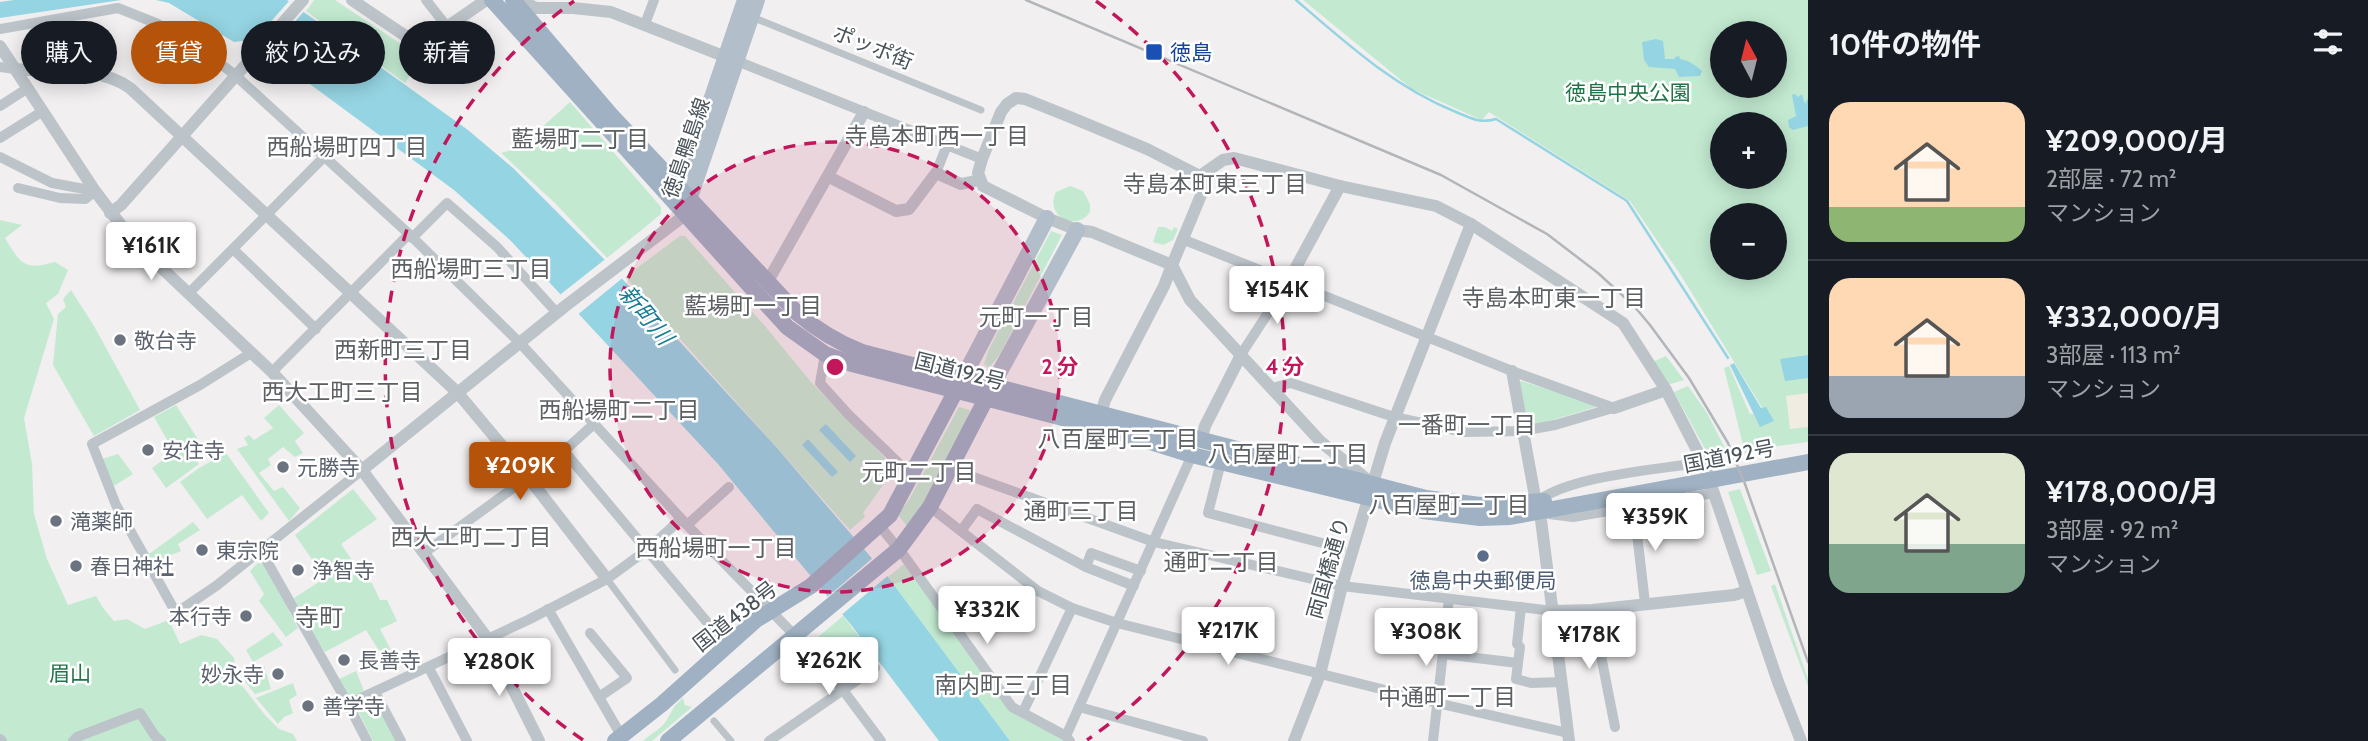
<!DOCTYPE html>
<html lang="ja">
<meta charset="utf-8">
<style>
:root{--surface:#171b24;--page:#242831;--text:#f1f3f6;--muted:#9ea1a6;--line:#363941;--accent:#b45309}
body{margin:0;font-family:Cabin,"Noto Sans JP",sans-serif;background:var(--page);color:var(--text);height:100vh;display:flex;flex-direction:column;font-size:26px;white-space:nowrap}
*{box-sizing:border-box;margin:0}
p{font-size:23px;color:var(--muted)}
.icon{flex:none;width:38px;height:38px;fill:none;stroke:currentColor;stroke-width:2;stroke-linecap:round;stroke-linejoin:round}
.map{position:relative;flex:1;overflow:hidden}
.side{display:flex;flex-direction:column;background:var(--surface);width:560px}
.side>*{flex:none}
.guide{position:absolute;left:21px;top:21px;width:665px;height:63px;display:flex;gap:14px}
.needle{width:46px;rotate:353deg}
.buttons{position:absolute;left:1710px;top:21px;display:grid;gap:14px}
.buttons a{display:grid;place-items:center;width:77px;height:77px;border-radius:50%;background:var(--surface);box-shadow:0 4px 18px #0003;font-size:35px}
.price{position:absolute;translate:-50% -60px;padding:0 16px;border-radius:7px;background:#fff;color:#222;font-size:23px;line-height:46px;filter:drop-shadow(0 2px 4px #0008)}
.price::after{content:'';position:absolute;left:50%;top:42px;width:21px;height:16px;margin-left:-10px;background:inherit;clip-path:polygon(0 0,100% 0,50% 100%)}
.price.selected{background:var(--accent);color:#fff}
ul{padding:0;list-style:none}
li{display:flex;align-items:center;gap:21px;height:175px;padding:0 21px}
li+li{border-top:2px solid var(--line)}
li span{display:grid;place-items:center;flex:none;width:196px;height:140px;border-radius:21px;color:#555}
li>.icon{margin-inline-start:auto}
span .icon{width:84px;height:84px;fill:#fffc;stroke-width:1}
li b{font-size:30px}
h2{display:flex;justify-content:space-between;align-items:center;height:84px;padding:0 21px;font-size:30px}
.chip{padding:0 24px;border-radius:32px;background:var(--surface);box-shadow:0 4px 18px #0003;font-size:24px;line-height:63px}
.chip.selected{background:var(--accent);color:#fff}
main{display:flex;flex:1;min-height:0}
.map>svg:first-child{display:block}
.green{fill:#c3ead1;fill-rule:evenodd}
.sand{fill:#f1ece2}
.water{fill:#95d4e2}
.pier{fill:#f1efef}
.lines{fill:none;stroke-linecap:round;stroke-linejoin:round}
.stream{stroke:#95d4e2;stroke-width:2.5}
.pedestrian{stroke:#bcc4ca;stroke-width:7}
.minor{stroke:#bcc4ca;stroke-width:10}
.tertiary{stroke:#bcc4ca;stroke-width:12}
.primary{stroke:#b2bfcb;stroke-width:16}
.trunk{stroke:#9fb1c2;stroke-width:16}
.rail{stroke:#b2b5b9;stroke-width:2.5}
.ring{fill:none;stroke:#c2185b;stroke-width:3.5;stroke-dasharray:12 9}
.transit-dot{fill:#1a4fb4;stroke:#fff;stroke-width:2.5}
.worship-dot{fill:#6b7280;stroke:#fff;stroke-width:2.5}
.service-dot{fill:#5c6f8a;stroke:#fff;stroke-width:2.5}
.labels{text-anchor:middle;dominant-baseline:central;stroke-width:5;stroke-linejoin:round;paint-order:stroke}
.street-label{font-size:21px;fill:#49535a;stroke:#fff}
.transit-label{font-size:21px;fill:#164399;stroke:#fff;text-anchor:start}
.park-label{font-size:21px;fill:#227448;stroke:#fff}
.worship-label{font-size:21px;fill:#5b616d;stroke:#fff;text-anchor:start}
.service-label{font-size:21px;fill:#4e5e75;stroke:#fff}
.neighbourhood-label{font-size:23px;fill:#5c6063;stroke:#fff}
.water-label{font-size:23px;font-style:italic;fill:#1b7d93;stroke:#fff}
.quarter-label{font-size:24px;fill:#5c6063;stroke:#fff}
.centre{fill:#c2185b;stroke:#fff;stroke-width:3.5}
.ring-label{font-size:21px;text-anchor:middle;font-weight:bold;fill:#c2185b;stroke:#fff;stroke-width:5;stroke-linejoin:round;paint-order:stroke}
</style>
<main>
<div class="map">
<svg width="1808" height="741" viewBox="0 0 1808 741">
<rect width="100%" height="100%" fill="#f1efef"/>
<g class="green">
<path d="M314 0H335L416 54 415 68 405 83 306 11Z"/>
<path d="M1303 0H1808V442L1764 448 1763 446 1760 449 1745 453 1724 368 1729 366 1750 414 1764 411 1682 277 1630 201 1489 112 1482 120 1412 89ZM1722 33H1774V86H1722ZM1722 124H1774V177H1722ZM1722 215H1774V268H1722Z"/>
<path d="M570 102 661 207V214L607 258 556 204 501 153 519 148Z"/>
<path d="M1070 186 1083 191 1090 204V212C1077 232 1044 217 1056 192Z"/>
<path d="M0 220 22 225 5 238C21 264 24 271 55 262L68 270 58 294 46 303 54 319 24 418 32 464 34 514 47 559 68 605 96 596 103 608 114 621 127 619 145 629 169 620 180 644 201 635 217 639 234 658 236 678 265 715 279 729 293 734 297 741H0Z"/>
<path d="M1158 227H1165L1172 231 1174 227 1178 229 1173 240 1163 245 1153 242Z"/>
<path d="M1051 231 1062 235 1000 354 989 368 984 364 989 349Z"/>
<path d="M680 236H685L765 326 811 382 891 464 886 481 863 513 865 517 850 530 625 277Z"/>
<path d="M71 290 94 326 140 410 94 436 53 365 58 314 66 307 63 299Z"/>
<path d="M1666 356 1684 380 1667 385 1652 362Z"/>
<path d="M1522 381 1596 405V407L1536 425 1526 423 1519 382Z"/>
<path d="M1688 386 1707 413 1728 454 1710 458 1674 392Z"/>
<path d="M176 405 197 438 188 450 199 464 166 488 152 468 174 452 154 417Z"/>
<path d="M279 405 304 433 295 441 303 453 295 457 283 447 268 459 271 465 259 473 274 491 283 487 300 508 289 521 237 449 248 445 244 438 249 435 254 440 273 428 264 418Z"/>
<path d="M959 407 970 410 966 422 919 511 908 527 898 515 910 498Z"/>
<path d="M226 453 269 513 261 521 242 495 207 519 180 482 199 468Z"/>
<path d="M118 454 133 474 114 486 102 459Z"/>
<path d="M353 489 377 519 341 544 367 582 372 583 380 600H387L397 621 380 629 397 662 388 665 366 630 325 652 311 632 294 598 325 578 295 535Z"/>
<path d="M1740 489 1771 571 1757 575 1728 492Z"/>
<path d="M193 522 200 530 178 544 181 551 154 562 149 554Z"/>
<path d="M258 563 264 564 298 628 286 637 259 601 264 594 250 571Z"/>
<path d="M904 564 1011 711 1065 741H1010L888 577Z"/>
<path d="M1775 584 1808 679V686L1771 586Z"/>
<path d="M843 616 879 662 845 683 811 643Z"/>
<path d="M273 632 283 645 253 662 246 650Z"/>
<path d="M264 666 271 689 255 694 243 679 249 673V671Z"/>
<path d="M356 671 364 691 348 698 339 679Z"/>
<path d="M293 683 297 695 289 700 293 713 284 717 278 724 256 698Z"/>
<path d="M374 698 396 741H373L356 707Z"/>
<path d="M683 698 685 705 692 707 652 741H643C649 735 656 732 662 726 671 717 670 708 683 698Z"/>
</g>
<path class="sand" d="M1808 393V427L1790 429 1786 396Z"/>
<g class="water">
<path d="M14 0H121L0 18V2Z"/>
<path d="M156 0H287L468 130 513 168 604 259 777 448 888 577 1010 741H939L852 626 718 464 511 241 454 190 250 40 234 42 169 3Z"/>
<path d="M1656 39 1663 41 1665 59H1675V57L1679 56 1680 59C1690 61 1694 64 1702 71L1700 76 1679 77 1675 69 1649 67 1644 60 1642 42Z"/>
<path d="M1795 94 1798 97 1802 94 1805 104 1808 98V126L1793 130 1789 127 1788 120 1796 116 1792 95Z"/>
<path d="M1808 355V378L1785 381 1780 359Z"/>
<path d="M1734 363 1761 408 1766 407 1774 421 1760 427 1730 365Z"/>
<path d="M826 424 856 456 850 462 819 430Z"/>
<path d="M808 439 838 472 832 477 802 445Z"/>
</g>
<g class="pier">
<path d="M290 0 306 9 265 56 250 45Z"/>
<path d="M608 257 625 276 576 316 557 297Z"/>
<path d="M875 556 891 573 839 617 825 599Z"/>
</g>
<g class="lines">
<path class="stream" d="M1296 0C1346 43 1394 87 1456 112 1471 118 1480 124 1496 119L1627 201 1728 358"/>
<g class="pedestrian">
<path d="M752 17 981 110"/>
<path d="M607 579 675 670"/>
<path d="M714 721 731 741"/>
</g>
<g class="minor">
<path d="M426 0 448 28"/>
<path d="M645 24 654 0"/>
<path d="M0 29 118 8 158 24 199 47 235 75 409 234 520 343 687 525 808 649 843 690 881 741"/>
<path d="M732 59 982 159"/>
<path d="M0 67 15 69"/>
<path d="M0 106 28 88"/>
<path d="M0 138 43 111"/>
<path d="M0 157 52 183 95 191"/>
<path d="M936 173 947 145"/>
<path d="M18 188 60 198 85 199 95 191"/>
<path d="M412 238 447 203 497 247 557 313"/>
<path d="M1182 239 1512 371 1614 408"/>
<path d="M233 249 316 329"/>
<path d="M188 294 324 157"/>
<path d="M251 353 200 385 92 444 116 505 176 613 216 586 362 470"/>
<path d="M1242 353 1288 282"/>
<path d="M825 354 820 383 849 415 911 475"/>
<path d="M272 372 409 234"/>
<path d="M1272 388 1291 383 1394 417 1464 432 1522 431 1555 425 1613 408"/>
<path d="M564 451 717 634"/>
<path d="M1221 462 1208 513 1341 548"/>
<path d="M951 469 1154 542 1342 586 1553 611"/>
<path d="M1539 500C1575 475 1657 470 1703 462"/>
<path d="M930 507 1038 591 1072 608 1117 623 1437 703 1568 733"/>
<path d="M1634 508 1645 603"/>
<path d="M1549 514 1573 517 1714 493"/>
<path d="M687 525 729 487"/>
<path d="M879 525 905 557 1012 707 1066 736 1070 741"/>
<path d="M961 531 977 509 1086 567 1134 586"/>
<path d="M261 551 348 704 528 620 607 579 648 549 681 519"/>
<path d="M424 553 564 451 594 424"/>
<path d="M1086 567 1091 553 1141 571"/>
<path d="M548 609 622 737"/>
<path d="M1592 610 1615 727"/>
<path d="M590 633 627 678 599 697"/>
<path d="M1443 654 1518 663 1516 679 1531 683 1562 682"/>
<path d="M1518 663 1520 647 1517 644 1521 607"/>
<path d="M429 668 467 741"/>
<path d="M375 692 401 741"/>
<path d="M348 704 367 741"/>
<path d="M1079 707 1203 741"/>
<path d="M1023 712 1072 608"/>
<path d="M1066 736 1192 455"/>
<path d="M0 739 2 741"/>
<path d="M73 741 77 737 140 713 155 736 161 741"/>
<path d="M769 741 875 668"/>
<path d="M1433 741 1449 599"/>
</g>
<g class="tertiary">
<path d="M352 0 407 37 424 43 486 0"/>
<path d="M520 0 536 8H573L611 12 726 57"/>
<path d="M0 46 95 191 133 241 272 372 362 470 488 639 539 741"/>
<path d="M15 69C52 73 99 65 130 88L457 392 528 477 607 579"/>
<path d="M1016 98 1025 99 1070 117 1147 149 1200 176 1204 188 1172 265 1092 232 1077 230 1047 218 983 186 978 173 982 159 1001 112 1007 104Z"/>
<path d="M1200 176 1223 160 1234 158 1340 186 1436 206 1471 224 1623 323 1666 390 1704 464 1778 682 1801 741"/>
<path d="M829 177 896 211 909 209 936 173 961 184 980 180"/>
<path d="M110 213 121 205 303 0"/>
<path d="M1172 265 1190 300 1321 442 1370 482"/>
<path d="M768 281 864 112"/>
<path d="M1288 282 1340 186"/>
<path d="M1512 371 1536 502"/>
<path d="M1614 408 1666 390"/>
<path d="M1101 414 1105 400 1164 286 1172 265"/>
<path d="M1201 441 1205 426 1242 353"/>
<path d="M362 470 564 307 685 215"/>
<path d="M1540 512 1569 741"/>
<path d="M1553 611 1592 610 1734 595 1747 591"/>
<path d="M1294 741 1320 674 1342 586 1385 443 1471 224"/>
</g>
<g class="primary">
<path d="M687 171 745 0"/>
<path d="M686 209 757 0"/>
<path d="M963 378 1047 218"/>
<path d="M992 386 1077 230"/>
</g>
<g class="trunk">
<path d="M492 0 787 327 825 354 852 364 1125 434 1192 455 1423 511 1480 518 1510 517 1808 462"/>
<path d="M513 0 610 114 797 313C817 330 837 342 862 352L1426 498 1480 505 1544 501"/>
<path d="M615 741 662 704 756 620 811 586 890 515 960 383"/>
<path d="M668 741 899 549 930 507 990 391"/>
</g>
<path class="rail" d="M1026 0 1441 175 1547 234 1598 273 1634 306 1650 325 1689 378 1728 443 1745 484 1808 662"/>
</g>
<circle cx="835" cy="367" r="225" fill="#c2185b" fill-opacity=".12"/>
<g class="ring">
<circle cx="835" cy="367" r="225"/>
<path d="M583 740A450 450 0 0 1 574 1M1096 1A450 450 0 0 1 1087 740"/>
</g>
<rect class="transit-dot" x="1145" y="43" width="18" height="18" rx="3.5"/>
<g class="worship-dot">
<circle cx="120" cy="340" r="7"/>
<circle cx="148" cy="450" r="7"/>
<circle cx="283" cy="467" r="7"/>
<circle cx="56" cy="521" r="7"/>
<circle cx="202" cy="550" r="7"/>
<circle cx="76" cy="566" r="7"/>
<circle cx="298" cy="570" r="7"/>
<circle cx="246" cy="616" r="7"/>
<circle cx="344" cy="660" r="7"/>
<circle cx="278" cy="674" r="7"/>
<circle cx="308" cy="706" r="7"/>
</g>
<circle class="service-dot" cx="1483" cy="556" r="7"/>
<g class="labels">
<g class="street-label">
<text transform="translate(873 47) rotate(22)">ポッポ街</text>
<text transform="translate(686 148) rotate(-71)">徳島鴨島線</text>
<text transform="translate(960 371) rotate(14)">国道192号</text>
<text transform="translate(1729 456) rotate(-11)">国道192号</text>
<text transform="translate(1328 568) rotate(-74)">両国橋通り</text>
<text transform="translate(735 616) rotate(-38)">国道438号</text>
</g>
<g class="transit-label">
<text x="1170" y="52">徳島</text>
</g>
<g class="park-label">
<text x="1628" y="92">徳島中央公園</text>
<text x="70" y="673">眉山</text>
</g>
<g class="worship-label">
<text x="134" y="340">敬台寺</text>
<text x="162" y="450">安住寺</text>
<text x="297" y="467">元勝寺</text>
<text x="70" y="521">滝薬師</text>
<text x="216" y="550">東宗院</text>
<text x="90" y="566">春日神社</text>
<text x="312" y="570">浄智寺</text>
<text x="232" y="616" text-anchor="end">本行寺</text>
<text x="358" y="660">長善寺</text>
<text x="264" y="674" text-anchor="end">妙永寺</text>
<text x="322" y="706">善学寺</text>
</g>
<g class="service-label">
<text x="1483" y="580">徳島中央郵便局</text>
</g>
<g class="neighbourhood-label">
<text x="937" y="136">寺島本町西一丁目</text>
<text x="580" y="139">藍場町二丁目</text>
<text x="347" y="147">西船場町四丁目</text>
<text x="1215" y="184">寺島本町東三丁目</text>
<text x="471" y="269">西船場町三丁目</text>
<text x="1554" y="298">寺島本町東一丁目</text>
<text x="753" y="306">藍場町一丁目</text>
<text x="1036" y="317">元町一丁目</text>
<text x="403" y="350">西新町三丁目</text>
<text x="342" y="392">西大工町三丁目</text>
<text x="619" y="410">西船場町二丁目</text>
<text x="1467" y="425">一番町一丁目</text>
<text x="1118" y="439">八百屋町三丁目</text>
<text x="1288" y="454">八百屋町二丁目</text>
<text x="919" y="472">元町二丁目</text>
<text x="1449" y="505">八百屋町一丁目</text>
<text x="1081" y="511">通町三丁目</text>
<text x="471" y="537">西大工町二丁目</text>
<text x="716" y="548">西船場町一丁目</text>
<text x="1221" y="562">通町二丁目</text>
<text x="1003" y="685">南内町三丁目</text>
<text x="1447" y="697">中通町一丁目</text>
</g>
<g class="water-label">
<text transform="translate(646 315) rotate(50)">新町川</text>
</g>
<g class="quarter-label">
<text x="319" y="617">寺町</text>
</g>
</g>
<circle cx="835" cy="367" r="10" class="centre"/>
<g class="ring-label">
<text x="1060" y="374">2 分</text>
<text x="1285" y="374">4 分</text>
</g>
</svg>
<div class="buttons">
<a><svg class="needle" viewBox="-14 -14 28 28"><path d="M0-13l5 13h-10z" fill="#e53935"/><path d="M0 13l5-13h-10z" fill="#9ea1a6"/></svg></a>
<a>+</a>
<a>−</a>
</div>
<b class="price" style="left:151px;top:282px">¥161K</b>
<b class="price" style="left:1277px;top:326px">¥154K</b>
<b class="price selected" style="left:520px;top:502px">¥209K</b>
<b class="price" style="left:1655px;top:553px">¥359K</b>
<b class="price" style="left:987px;top:646px">¥332K</b>
<b class="price" style="left:1228px;top:667px">¥217K</b>
<b class="price" style="left:1426px;top:668px">¥308K</b>
<b class="price" style="left:1589px;top:671px">¥178K</b>
<b class="price" style="left:829px;top:697px">¥262K</b>
<b class="price" style="left:499px;top:698px">¥280K</b>
<div class="guide">
<a class="chip">購入</a>
<a class="chip selected">賃貸</a>
<a class="chip">絞り込み</a>
<a class="chip">新着</a>
</div>
</div>
<section class="side">
<h2>10件の物件<svg class="icon" aria-label="filters" viewBox="0 0 24 24"><path d="M4 7h16M4 17h16"/><circle cx="9" cy="7" r="2"/><circle cx="15" cy="17" r="2"/></svg></h2>
<ul>
<li><span style="background:linear-gradient(#ffd9b3 75%,#8fb573 0)"><svg class="icon" aria-label="home" viewBox="0 0 24 24"><path d="M3 11l9-7 9 7M6 9v11h12V9"/></svg></span><div><b>¥209,000/月</b><p>2部屋 · 72 m²</p><p>マンション</p></div></li>
<li><span style="background:linear-gradient(#ffd9b3 70%,#9aa5b1 0)"><svg class="icon" aria-label="home" viewBox="0 0 24 24"><path d="M3 11l9-7 9 7M6 9v11h12V9"/></svg></span><div><b>¥332,000/月</b><p>3部屋 · 113 m²</p><p>マンション</p></div></li>
<li><span style="background:linear-gradient(#dfe7d0 65%,#7fa58c 0)"><svg class="icon" aria-label="home" viewBox="0 0 24 24"><path d="M3 11l9-7 9 7M6 9v11h12V9"/></svg></span><div><b>¥178,000/月</b><p>3部屋 · 92 m²</p><p>マンション</p></div></li>
</ul>
</section>
</main>
